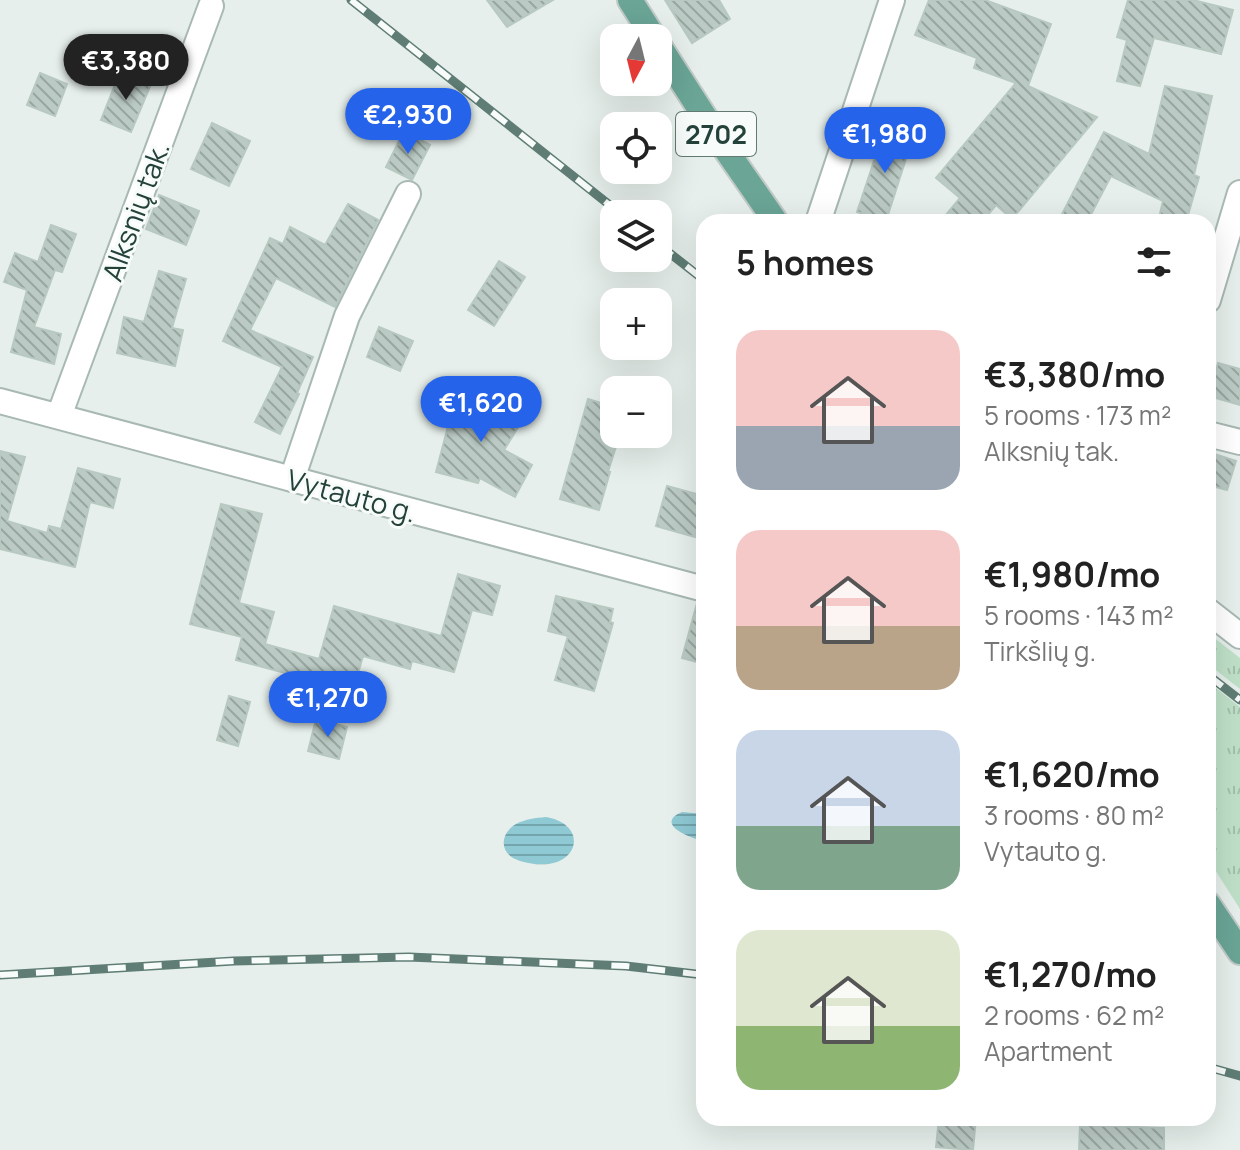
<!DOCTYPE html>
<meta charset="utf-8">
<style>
:root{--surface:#fff;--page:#f6f6f6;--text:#222;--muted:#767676;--accent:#2563eb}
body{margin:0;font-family:Manrope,sans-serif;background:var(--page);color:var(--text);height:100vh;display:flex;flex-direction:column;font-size:30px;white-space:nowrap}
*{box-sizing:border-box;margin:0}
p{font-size:26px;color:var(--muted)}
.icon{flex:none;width:44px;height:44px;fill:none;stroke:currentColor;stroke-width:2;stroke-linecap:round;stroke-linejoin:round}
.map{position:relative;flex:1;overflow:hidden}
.drawer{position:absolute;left:696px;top:214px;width:520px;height:912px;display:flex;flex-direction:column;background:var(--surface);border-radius:24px;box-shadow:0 8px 32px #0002}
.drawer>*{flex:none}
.needle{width:52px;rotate:187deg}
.fabs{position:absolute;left:600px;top:24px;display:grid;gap:16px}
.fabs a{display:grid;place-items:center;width:72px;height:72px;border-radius:16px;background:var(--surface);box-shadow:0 8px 32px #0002;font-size:40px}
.price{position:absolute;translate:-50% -68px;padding:0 18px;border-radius:28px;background:var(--accent);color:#fff;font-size:26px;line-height:52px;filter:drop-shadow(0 2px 4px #0008)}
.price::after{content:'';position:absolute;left:50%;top:48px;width:24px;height:18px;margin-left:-12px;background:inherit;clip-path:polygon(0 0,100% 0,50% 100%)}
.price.selected{background:#222;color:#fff}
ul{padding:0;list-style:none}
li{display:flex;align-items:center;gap:24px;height:200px;padding:0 40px}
li span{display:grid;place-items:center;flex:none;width:224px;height:160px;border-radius:24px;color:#555}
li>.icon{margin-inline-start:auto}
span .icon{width:96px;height:96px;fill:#fffc;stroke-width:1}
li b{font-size:34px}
h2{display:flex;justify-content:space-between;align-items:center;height:96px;padding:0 40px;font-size:34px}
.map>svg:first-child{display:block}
.grass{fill:url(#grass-tufts)}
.water{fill:url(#water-rules)}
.building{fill:url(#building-back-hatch);stroke:#b8c9c2;stroke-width:2}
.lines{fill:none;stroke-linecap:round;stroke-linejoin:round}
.minor-casing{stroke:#a8b8b2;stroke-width:28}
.major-casing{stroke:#c2cac8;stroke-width:28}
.minor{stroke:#fff;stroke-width:24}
.major{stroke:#6aa596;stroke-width:24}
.rail-casing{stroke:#5f7d75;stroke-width:9}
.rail{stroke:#f7fbf9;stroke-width:6;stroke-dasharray:18;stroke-linecap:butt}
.labels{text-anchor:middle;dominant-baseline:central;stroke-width:6;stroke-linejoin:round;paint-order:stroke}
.shield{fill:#f7fbf9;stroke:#637a73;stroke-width:2}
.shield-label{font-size:26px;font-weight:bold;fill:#24423a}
.street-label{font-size:28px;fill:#24423a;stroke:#f7fbf9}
</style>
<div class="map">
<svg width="1240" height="1150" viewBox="0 0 1240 1150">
<defs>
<pattern id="grass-tufts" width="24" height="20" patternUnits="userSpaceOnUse" patternTransform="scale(2)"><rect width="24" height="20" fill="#bfe0c8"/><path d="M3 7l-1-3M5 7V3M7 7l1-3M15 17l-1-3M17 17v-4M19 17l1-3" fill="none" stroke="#a4c1ad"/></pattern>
<pattern id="water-rules" width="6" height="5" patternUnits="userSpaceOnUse" patternTransform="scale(2)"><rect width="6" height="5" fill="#8ec9d4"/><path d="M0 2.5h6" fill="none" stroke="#74a5ad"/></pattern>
<pattern id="building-back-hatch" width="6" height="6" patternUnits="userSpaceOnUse" patternTransform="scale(2)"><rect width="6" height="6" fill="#bbcac4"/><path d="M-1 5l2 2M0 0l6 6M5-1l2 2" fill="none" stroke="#98a6a0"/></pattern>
</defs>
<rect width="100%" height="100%" fill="#e6efeb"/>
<g class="grass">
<path d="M1208 633 1240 658V689L1208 664Z"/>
<path d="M1208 682 1240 707V909L1208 859Z"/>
</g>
<g class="water">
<path d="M682 812 704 814V841C692 839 653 824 682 812Z"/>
<path d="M546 817C593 825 578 878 520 861 500 855 498 835 516 824 526 819 535 818 546 817Z"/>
</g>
<g class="building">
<path d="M487 0H553L507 27Z"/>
<path d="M665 0H719L730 19 692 43Z"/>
<path d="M929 0H985L1051 24 1028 86 1097 117 1012 219 996 205 982 222H940L960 198 936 178 1016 83 974 68 977 58 915 35Z"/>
<path d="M1128 0H1193L1233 10 1221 54 1154 38 1140 86 1117 81 1127 40 1117 37Z"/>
<path d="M120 72 151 84 131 132 101 120Z"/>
<path d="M40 73 67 84 55 116 27 105Z"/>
<path d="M1165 86 1212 96 1194 175 1199 177 1186 222H1158L1163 201 1111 176 1087 222H1058L1104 132 1149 154Z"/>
<path d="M212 123 250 141 229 186 191 169Z"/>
<path d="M885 128 913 137 886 221 857 212Z"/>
<path d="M404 131 430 145 412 180 386 167Z"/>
<path d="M159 195 199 211 186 245 146 229Z"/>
<path d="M348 204 378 220 335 307 276 278 250 330 313 357 297 393 299 394 280 434 255 422 282 367 223 341 270 238 283 244 290 227 325 245Z"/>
<path d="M51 225 76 234 62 272 55 270 34 327 61 334 54 364 11 352 27 290 4 282 15 253 38 262Z"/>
<path d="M499 261 525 277 494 326 468 310Z"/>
<path d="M159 271 186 279 172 328 183 330 175 366 117 353 124 317 144 322Z"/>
<path d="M379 327 413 341 400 371 367 357Z"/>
<path d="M1218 363 1240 369V405L1209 396Z"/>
<path d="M462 383 491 398 487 404 520 424 504 450 532 465 515 497 480 478 478 483 436 472 452 411 448 409Z"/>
<path d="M588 399 614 407V434H620L608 472H610L599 510 560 499Z"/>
<path d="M0 451 25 457 7 521 47 533 49 526 61 529 78 468 120 479 113 508 90 502 75 567 0 549Z"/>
<path d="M1208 452 1236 461 1227 490 1208 485Z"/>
<path d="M667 486 704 496V503L695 537 656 526Z"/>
<path d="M221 504 262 514 239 603 274 612 265 644 319 659 334 606 441 636 458 574 500 586 492 615 472 610 454 672 412 661 410 669 363 656 353 691 236 660 242 637 190 624Z"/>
<path d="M556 596 613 609 610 622 613 623 594 691 555 680 568 636 548 631Z"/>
<path d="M697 603 704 604V664L682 658Z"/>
<path d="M229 696 250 702 238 746 217 740Z"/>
<path d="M316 719 347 727 339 759 308 751Z"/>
<path d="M939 1118H976L973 1150 936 1147Z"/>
<path d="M1080 1125 1164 1128V1150H1079Z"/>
</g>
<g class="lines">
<defs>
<g id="minor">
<path d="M818 222 892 0"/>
<path d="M1208 300 1240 193"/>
<path d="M0 401 704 589"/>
<path d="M59 416 211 6"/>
<path d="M1208 434 1240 442"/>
<path d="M292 479 347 316 408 194"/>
<path d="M1208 611 1240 636"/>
</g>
<g id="major">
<path d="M630 0 654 38"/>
<path d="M658 44 726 150 776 222"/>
<path d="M1208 904 1240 952"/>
</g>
</defs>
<use href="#minor" class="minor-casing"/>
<use href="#major" class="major-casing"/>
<use href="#minor" class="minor"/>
<use href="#major" class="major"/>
<defs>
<g id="rail">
<path d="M351 0 621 214"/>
<path d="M658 244 704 280"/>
<path d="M1208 675 1240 700"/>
<path d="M0 975 234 961 409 957 626 966 704 975"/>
<path d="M1208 1067 1240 1076"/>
</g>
</defs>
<use href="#rail" class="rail-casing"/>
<use href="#rail" class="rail"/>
</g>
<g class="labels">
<rect class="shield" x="676" y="112" width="80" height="44" rx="6"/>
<g class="shield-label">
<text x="716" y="134">2702</text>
</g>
<g class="street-label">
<text transform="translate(135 211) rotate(-70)">Alksnių tak.</text>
<text transform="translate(352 495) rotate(15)">Vytauto g.</text>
</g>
</g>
</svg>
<div class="fabs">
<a><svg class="needle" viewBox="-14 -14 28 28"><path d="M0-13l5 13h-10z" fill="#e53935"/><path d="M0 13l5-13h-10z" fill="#767676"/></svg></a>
<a><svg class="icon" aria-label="locate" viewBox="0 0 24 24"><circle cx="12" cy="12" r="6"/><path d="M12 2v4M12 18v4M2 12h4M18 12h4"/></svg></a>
<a><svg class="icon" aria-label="layers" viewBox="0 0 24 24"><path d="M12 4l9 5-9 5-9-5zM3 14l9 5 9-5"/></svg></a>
<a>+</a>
<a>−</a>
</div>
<b class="price selected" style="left:126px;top:102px">€3,380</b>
<b class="price" style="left:408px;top:156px">€2,930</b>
<b class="price" style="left:885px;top:175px">€1,980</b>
<b class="price" style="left:481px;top:444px">€1,620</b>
<b class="price" style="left:328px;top:739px">€1,270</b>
<section class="drawer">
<h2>5 homes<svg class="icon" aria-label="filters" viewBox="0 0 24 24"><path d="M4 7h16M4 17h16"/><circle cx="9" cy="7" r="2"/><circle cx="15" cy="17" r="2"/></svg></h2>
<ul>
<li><span style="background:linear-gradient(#f6c9c9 60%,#9aa5b1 0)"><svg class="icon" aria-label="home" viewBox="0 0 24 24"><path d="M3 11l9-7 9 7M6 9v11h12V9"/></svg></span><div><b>€3,380/mo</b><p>5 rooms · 173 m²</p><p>Alksnių tak.</p></div></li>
<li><span style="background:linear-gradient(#f6c9c9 60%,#b9a48a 0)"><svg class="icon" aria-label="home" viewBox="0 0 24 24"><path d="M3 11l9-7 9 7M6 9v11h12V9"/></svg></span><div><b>€1,980/mo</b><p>5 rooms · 143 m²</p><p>Tirkšlių g.</p></div></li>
<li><span style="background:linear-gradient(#c9d6e8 60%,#7fa58c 0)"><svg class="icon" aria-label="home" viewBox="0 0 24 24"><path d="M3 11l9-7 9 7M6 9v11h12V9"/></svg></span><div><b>€1,620/mo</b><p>3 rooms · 80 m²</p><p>Vytauto g.</p></div></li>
<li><span style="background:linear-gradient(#dfe7d0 60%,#8fb573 0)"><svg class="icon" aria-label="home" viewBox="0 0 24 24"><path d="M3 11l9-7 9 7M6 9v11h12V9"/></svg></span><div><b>€1,270/mo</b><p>2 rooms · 62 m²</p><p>Apartment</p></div></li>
</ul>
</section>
</div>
